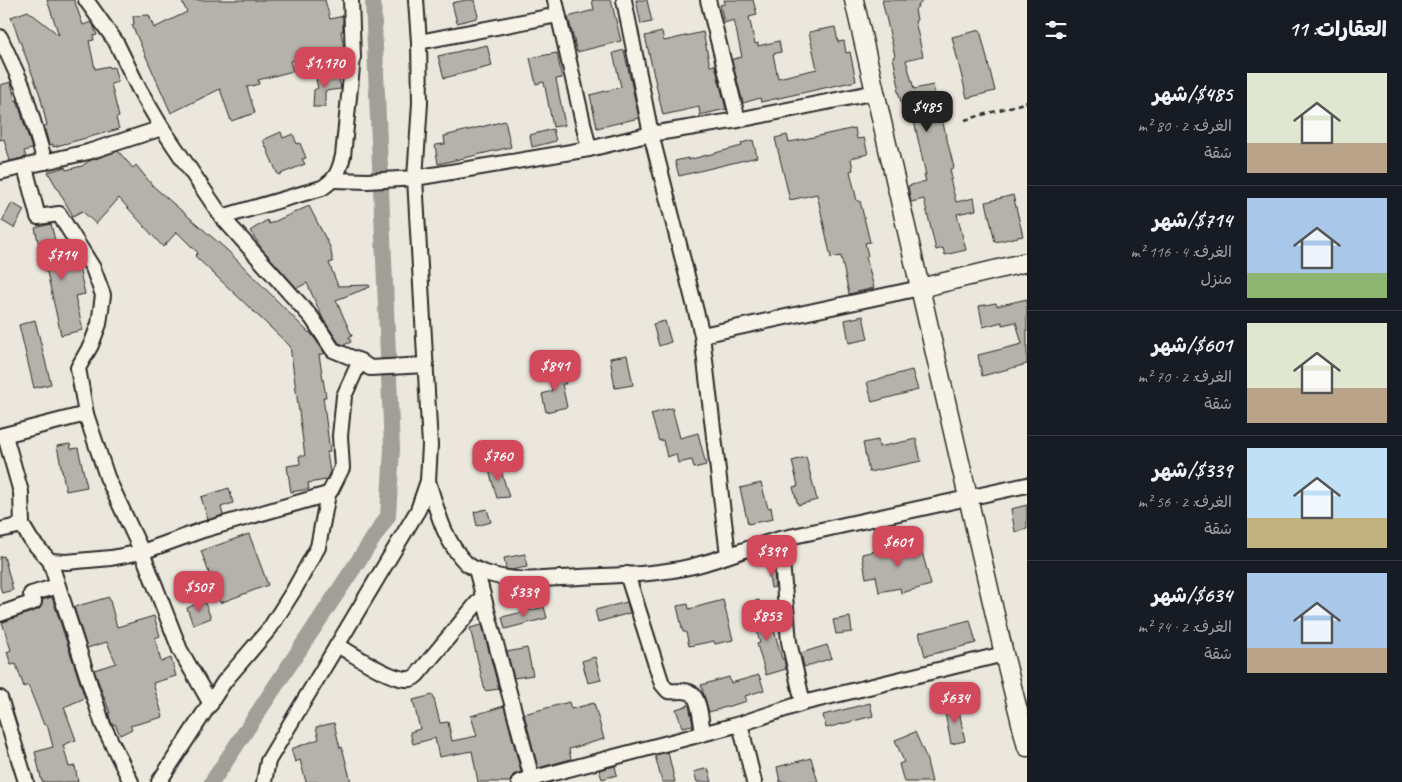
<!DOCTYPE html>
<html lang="ar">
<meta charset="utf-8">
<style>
:root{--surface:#171b24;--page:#242831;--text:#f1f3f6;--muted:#9ea1a6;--line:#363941;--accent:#d1495b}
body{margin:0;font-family:Caveat,"Playpen Sans Arabic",sans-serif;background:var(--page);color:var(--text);direction:rtl;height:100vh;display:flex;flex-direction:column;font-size:19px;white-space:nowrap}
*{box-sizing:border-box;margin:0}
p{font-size:16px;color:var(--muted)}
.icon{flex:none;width:28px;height:28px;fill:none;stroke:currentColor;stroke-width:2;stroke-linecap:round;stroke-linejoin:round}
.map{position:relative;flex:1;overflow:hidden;direction:ltr}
.sheet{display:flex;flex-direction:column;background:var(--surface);width:375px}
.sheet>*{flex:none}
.price{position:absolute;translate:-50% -42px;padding:0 11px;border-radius:10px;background:var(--accent);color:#fff;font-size:16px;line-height:32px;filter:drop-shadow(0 1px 2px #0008)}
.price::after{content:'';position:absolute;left:50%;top:30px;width:15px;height:11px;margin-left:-8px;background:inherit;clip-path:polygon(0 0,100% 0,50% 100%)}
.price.on{background:#222;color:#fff}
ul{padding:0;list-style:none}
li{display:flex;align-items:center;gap:15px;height:125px;padding:0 15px}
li+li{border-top:1px solid var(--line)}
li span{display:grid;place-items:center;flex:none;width:140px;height:100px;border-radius:0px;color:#555}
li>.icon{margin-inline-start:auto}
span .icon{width:60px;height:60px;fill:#fffc;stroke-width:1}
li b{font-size:21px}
h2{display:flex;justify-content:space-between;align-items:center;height:60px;padding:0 15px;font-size:21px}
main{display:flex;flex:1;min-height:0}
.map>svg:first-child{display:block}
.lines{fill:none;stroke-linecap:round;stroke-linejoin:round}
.canal{stroke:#a29f98;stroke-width:16}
.building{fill:#b5b2ab;stroke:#2b2b2b}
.minor-casing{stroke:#2b2b2b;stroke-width:18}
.tertiary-casing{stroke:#2b2b2b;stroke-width:21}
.path{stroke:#2b2b2b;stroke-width:2.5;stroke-dasharray:5 4;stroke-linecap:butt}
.minor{stroke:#f7f3e8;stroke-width:14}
.tertiary{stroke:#f7f3e8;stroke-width:18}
</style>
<main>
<section class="sheet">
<h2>العقارات: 11<svg class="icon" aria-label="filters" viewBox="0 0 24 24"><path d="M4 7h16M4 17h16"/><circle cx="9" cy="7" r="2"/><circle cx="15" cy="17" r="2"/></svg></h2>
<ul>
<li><span style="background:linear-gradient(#dfe7d0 70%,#b9a48a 0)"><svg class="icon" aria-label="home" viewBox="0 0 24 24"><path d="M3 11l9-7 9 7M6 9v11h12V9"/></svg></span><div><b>$485/شهر</b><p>الغرف: 2 · 80 m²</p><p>شقة</p></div></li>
<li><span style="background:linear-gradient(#a9c7e8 75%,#8fb573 0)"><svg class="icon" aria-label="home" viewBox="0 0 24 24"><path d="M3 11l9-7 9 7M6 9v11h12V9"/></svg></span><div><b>$714/شهر</b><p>الغرف: 4 · 116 m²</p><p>منزل</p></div></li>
<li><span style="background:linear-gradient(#dfe7d0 65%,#b9a48a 0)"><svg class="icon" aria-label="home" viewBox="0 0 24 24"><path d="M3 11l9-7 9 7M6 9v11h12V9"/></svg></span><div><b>$601/شهر</b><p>الغرف: 2 · 70 m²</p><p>شقة</p></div></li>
<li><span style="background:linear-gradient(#bfe0f5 70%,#c2b280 0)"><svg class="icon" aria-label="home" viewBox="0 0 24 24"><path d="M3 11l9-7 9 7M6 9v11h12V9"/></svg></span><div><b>$339/شهر</b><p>الغرف: 2 · 56 m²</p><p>شقة</p></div></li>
<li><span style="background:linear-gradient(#a9c7e8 75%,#b9a48a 0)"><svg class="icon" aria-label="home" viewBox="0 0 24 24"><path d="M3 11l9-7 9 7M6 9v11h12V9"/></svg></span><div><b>$634/شهر</b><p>الغرف: 2 · 74 m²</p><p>شقة</p></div></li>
</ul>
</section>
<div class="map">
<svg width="1027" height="782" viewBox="0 0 1027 782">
<rect width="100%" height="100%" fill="#ebe7dd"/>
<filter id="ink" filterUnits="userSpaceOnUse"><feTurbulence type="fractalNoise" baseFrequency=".02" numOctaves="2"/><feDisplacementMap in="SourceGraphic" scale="10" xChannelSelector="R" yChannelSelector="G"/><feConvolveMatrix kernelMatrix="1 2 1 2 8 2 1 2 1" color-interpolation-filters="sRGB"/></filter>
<g filter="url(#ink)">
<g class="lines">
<path class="canal" d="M212 782 388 516 392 449 373 0"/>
</g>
<g class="building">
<path d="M47 0H74L83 25 91 22 93 24 97 35 93 36 94 40 89 41 95 69 109 66 110 68 114 67 118 82 111 84 119 117 116 118 119 129 53 147V144L49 145 44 126 47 125 40 95 11 17 28 11 59 35Z"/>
<path d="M181 0H325L330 19 343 16V31H341L344 49 290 61 293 71 258 80 259 84 247 87 255 113 231 121 220 89 171 113 132 25 134 24 133 16 149 15 154 28 187 12Z"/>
<path d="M466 0H474L478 16 477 18 457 23 452 3Z"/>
<path d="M592 0H611L621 41 577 52 568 17 594 10Z"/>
<path d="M636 0H647L652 22 641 24Z"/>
<path d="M724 0H753L757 15 749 17 755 44 758 43V46L779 41 781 52 773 54 778 78 817 69 809 32 835 27 838 42 844 41 846 53 850 52 856 81 761 102 760 98 743 103 732 61 733 59 742 57 734 20 724 23 720 5 725 4Z"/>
<path d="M882 0H923L915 10 917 20 915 21 923 56 906 60 914 89 933 85 937 103 942 102 945 114 941 115 954 168 950 169 952 179H950L956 202 974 198 976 210 957 214 966 250 945 255 943 248 936 250 924 199 911 202 908 186 926 181 924 175H926L910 103 902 105 897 88 899 87 893 57 895 56Z"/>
<path d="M980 30 995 91 967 98 952 37Z"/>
<path d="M662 32 664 41 703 32 710 66 715 65 726 109 700 115 699 107 663 115 645 36Z"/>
<path d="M487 45 492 66 444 78 438 56Z"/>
<path d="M624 50 639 118 597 128 590 95 621 87 613 53Z"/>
<path d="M557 53 562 78 556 79 565 125 553 127 544 82 536 84 530 58Z"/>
<path d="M338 73 341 89 325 91V107H313L314 90 318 88 316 80Z"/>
<path d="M11 82 15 100H17L32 149 24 151 26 157 10 161 4 139 0 140V85Z"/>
<path d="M505 121 511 147 438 164 435 145 445 144 444 136Z"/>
<path d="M855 128 857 139 864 138 868 154 851 158 853 170 850 171 857 201H860L870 242 865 243 868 256 866 257 874 288 849 294 841 256 831 258 817 194 790 200 775 138 787 135 789 142 795 141Z"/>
<path d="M553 129 556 141 532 147 530 135Z"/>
<path d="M281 132 283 138 293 134 297 144 300 143 306 158 302 159 305 164 278 175 263 140Z"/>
<path d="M753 140 757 157 679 176 675 161 688 158V160L742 146 741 143Z"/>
<path d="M118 151 133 168 136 165 153 186 227 250 309 333 310 332 325 353 319 355 326 397H323L330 452H327L330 472 326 480 308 483 309 489 291 492 287 466 300 464 299 456H305L290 346 195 256 198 253 177 232 163 247 119 198 96 224 82 211 73 216 48 172 65 167 66 170 82 166 89 161Z"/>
<path d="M1013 195 1023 236 995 242 986 202Z"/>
<path d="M12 203 24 210 14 228 2 221Z"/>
<path d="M309 206 330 247 333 262 329 263 338 286 369 285 370 287 336 300 352 336 349 337 351 342 344 345 339 343 323 319 307 283 297 288 262 249 250 231 267 220 269 224Z"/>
<path d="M51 224 59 257 74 254 77 259 85 294 75 296 83 330 61 335 47 272H45L35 228Z"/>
<path d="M1027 299V364L982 376 978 355 1022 344 1016 322 1002 325V322L983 327 979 306 996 303 997 306Z"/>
<path d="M863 316 868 339 849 343 845 320Z"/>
<path d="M35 320 51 384 34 388 19 325Z"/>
<path d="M665 321 671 342 659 346 653 324Z"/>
<path d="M627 355 633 385 615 388 610 358Z"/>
<path d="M563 370 566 384H562L567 407 546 412 542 394 552 391 548 373Z"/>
<path d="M912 370 918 390 872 402 867 382Z"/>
<path d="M672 408 680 438 698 433 706 465 694 468 692 460 678 463 676 454 667 457 663 440 659 441 651 414Z"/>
<path d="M916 439 921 461 869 472 863 443 878 440 879 447Z"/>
<path d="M70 444 71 449 78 448 87 487 66 491 57 446Z"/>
<path d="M806 457 817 500 798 505 793 487 798 486 792 461Z"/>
<path d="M499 464 509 497 497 498 488 467Z"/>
<path d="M761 483 768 508 771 507 773 519 748 524 740 488Z"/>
<path d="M229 488 233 503 221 507 223 515 208 520 201 497Z"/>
<path d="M1027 505V529L1015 532 1011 509Z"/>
<path d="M487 509 491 522 477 526 474 512Z"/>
<path d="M249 534 268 585 220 603 201 551Z"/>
<path d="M919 541 931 585 901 593 900 588 879 592 876 576 866 578 862 554Z"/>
<path d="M525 554 527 567 511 570 506 569 504 558Z"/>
<path d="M4 556 13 590 2 593 0 586V557Z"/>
<path d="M774 568 775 587 771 588 768 569Z"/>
<path d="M52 597 85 698 64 707 76 740 63 745 69 767 75 766 78 782H42L35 752 53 747 47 724 44 725 28 685 24 687 16 664 11 665 7 652 11 650 2 622 37 610 41 607 42 600Z"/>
<path d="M109 597 117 627 154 616 160 636 155 638 161 662 171 658 176 676 153 683 163 717 130 726 132 729 120 735 115 724 113 725 111 722 108 713H110L94 670 116 663 107 642 87 648 74 607Z"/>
<path d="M723 600 733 640 715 644 714 641 689 646 686 632H683L677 606 688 604 689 609Z"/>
<path d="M759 600 767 625 772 623 782 659H784L786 669 766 675 757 644 760 643 749 603Z"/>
<path d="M204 601 211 618 193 625 187 608Z"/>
<path d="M627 602 630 613 598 622 595 610Z"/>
<path d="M544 607 547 618 505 629 502 617Z"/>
<path d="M850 617 852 632 836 634 833 620Z"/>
<path d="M970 620 976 643 925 656 919 633Z"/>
<path d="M482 625 499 689 485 691 470 628Z"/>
<path d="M827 645 832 658 804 667 801 653Z"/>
<path d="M527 648 533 675 514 678 507 652Z"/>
<path d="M595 657 601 680 588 683 582 661Z"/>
<path d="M759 675 764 690 745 696 747 701 709 712 701 685 729 677 731 683Z"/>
<path d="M433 695 440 723 448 722 452 741 477 736 471 716 504 706 521 772 513 775 510 782H478L472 751 439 757 435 738 413 744 410 732 420 729 413 700Z"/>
<path d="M569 702 571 709 594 703 604 739 569 749 571 759 538 768 524 714Z"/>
<path d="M870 703 873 716 826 728 823 715Z"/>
<path d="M689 705 693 725 682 727 676 709Z"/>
<path d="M958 705 965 741 951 744 944 708Z"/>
<path d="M334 723 340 748 342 747 351 782H306L300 760 295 762 291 749 319 739 316 727Z"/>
<path d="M915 732 926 757 932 782H904L899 764 904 762 895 740Z"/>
<path d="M668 752 671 765 675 782H662L655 755Z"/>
<path d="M811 758 818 782H780L777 767Z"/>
<path d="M615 766 617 775 602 779 599 770Z"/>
<path d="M708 768 712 782H697L694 772Z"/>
</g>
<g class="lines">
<defs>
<g id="minor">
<path d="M86 0 116 42 139 89 162 128 222 217 312 318 333 350 360 361 370 368 426 365"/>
<path d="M555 0 589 149"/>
<path d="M624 0 651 134 702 335 728 555"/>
<path d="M708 0 738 120"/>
<path d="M0 37 23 87 45 162"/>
<path d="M419 42 558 15"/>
<path d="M25 167 38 217 59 214 93 268 103 295 99 324 91 345 78 368 86 414 107 477 142 552 180 650 211 704"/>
<path d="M0 172 88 152 162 128"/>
<path d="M333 180 368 181 415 178 589 149 651 134 738 120 876 92"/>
<path d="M222 217 322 188C336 179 339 172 343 156L353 57 351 0"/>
<path d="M702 335 920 288"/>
<path d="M0 436 86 414"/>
<path d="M5 436 21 492 22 525 31 540 50 561 103 725 131 782"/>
<path d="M428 481C437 510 444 541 466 563 474 570 490 575 501 577 526 582 554 578 580 577 616 575 654 575 689 567 720 560 749 547 780 539L1027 485"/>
<path d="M0 530 22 525"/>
<path d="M780 539 789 642 803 703"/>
<path d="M50 561 66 562 111 558 142 552 203 530 328 494"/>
<path d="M476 569 533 782"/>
<path d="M627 574 662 684 668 691C675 692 683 690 689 692 700 695 701 723 703 733"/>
<path d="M0 614 34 602 31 594 57 586"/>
<path d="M337 645C355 655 387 678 406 679 411 680 414 678 417 675L483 596"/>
<path d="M0 698 26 782"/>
<path d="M740 724 754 782"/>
<path d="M159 782 224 682 270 628 294 590 318 547 328 494 331 490 342 468 340 436 344 396 360 361"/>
<path d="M264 782 268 761 418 510 428 481 430 445 415 178 420 103 419 42 416 0"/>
<path d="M519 782 740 724 803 703 1004 654"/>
</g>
<g id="tertiary">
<path d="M854 0 1004 654 1027 747"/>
<path d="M920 288 1027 262"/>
</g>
</defs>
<use href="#minor" class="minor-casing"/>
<use href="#tertiary" class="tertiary-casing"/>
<path class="path" d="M965 120 1027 102"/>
<use href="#minor" class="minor"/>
<use href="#tertiary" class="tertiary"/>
</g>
</g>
</svg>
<b class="price" style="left:325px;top:89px">$1,170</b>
<b class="price on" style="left:927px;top:133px">$485</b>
<b class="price" style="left:62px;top:281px">$714</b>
<b class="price" style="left:555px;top:392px">$841</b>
<b class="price" style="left:498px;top:482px">$760</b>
<b class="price" style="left:898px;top:568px">$601</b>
<b class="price" style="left:772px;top:577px">$399</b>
<b class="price" style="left:199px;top:613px">$507</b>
<b class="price" style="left:524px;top:618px">$339</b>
<b class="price" style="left:767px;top:642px">$853</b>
<b class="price" style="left:955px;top:724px">$634</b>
</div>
</main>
